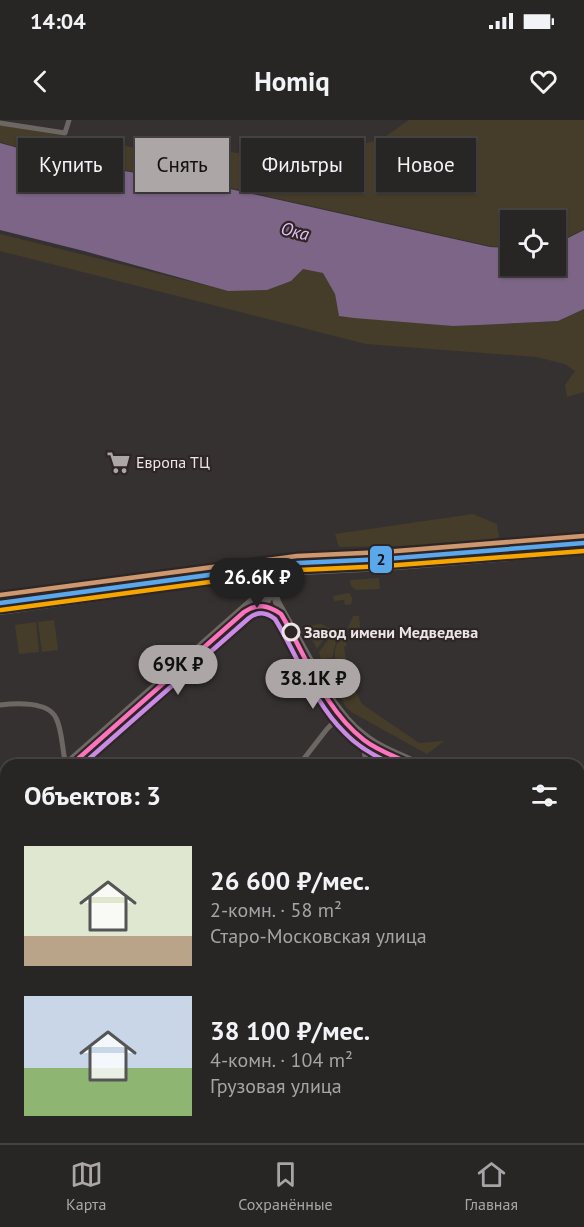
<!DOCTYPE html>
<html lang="ru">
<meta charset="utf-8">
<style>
:root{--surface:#282525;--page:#302d2d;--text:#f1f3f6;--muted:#a5a5a7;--line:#444242;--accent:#aca6a6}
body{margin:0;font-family:"PT Sans",sans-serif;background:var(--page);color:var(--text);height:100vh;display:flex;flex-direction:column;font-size:22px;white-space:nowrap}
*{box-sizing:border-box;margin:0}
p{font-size:20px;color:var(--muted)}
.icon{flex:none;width:33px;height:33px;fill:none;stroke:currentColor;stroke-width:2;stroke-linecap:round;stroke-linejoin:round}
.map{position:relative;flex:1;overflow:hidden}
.panel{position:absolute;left:0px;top:639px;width:585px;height:384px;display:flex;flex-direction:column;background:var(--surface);border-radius:18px 18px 0 0;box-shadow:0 2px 4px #0004,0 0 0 2px var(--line)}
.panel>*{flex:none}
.banner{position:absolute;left:18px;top:18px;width:549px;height:54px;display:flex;gap:12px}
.controls{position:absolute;left:500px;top:90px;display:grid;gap:12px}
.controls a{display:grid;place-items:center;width:66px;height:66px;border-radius:0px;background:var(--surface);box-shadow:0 2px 4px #0004,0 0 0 2px var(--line);font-size:30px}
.price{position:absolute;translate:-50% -51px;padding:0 14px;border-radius:21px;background:var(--accent);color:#111;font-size:20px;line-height:39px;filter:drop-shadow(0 2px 3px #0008)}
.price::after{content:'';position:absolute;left:50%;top:36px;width:18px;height:14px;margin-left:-9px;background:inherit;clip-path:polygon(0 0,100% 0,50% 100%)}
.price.on{background:#222;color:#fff}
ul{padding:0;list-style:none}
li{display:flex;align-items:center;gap:18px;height:150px;padding:0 24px}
li span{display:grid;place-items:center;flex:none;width:168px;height:120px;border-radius:0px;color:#555}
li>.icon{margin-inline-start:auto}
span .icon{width:72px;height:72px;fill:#fffc;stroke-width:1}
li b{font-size:26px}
h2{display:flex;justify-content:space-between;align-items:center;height:72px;padding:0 24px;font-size:26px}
.pill{padding:0 21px;border-radius:0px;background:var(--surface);box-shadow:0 2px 4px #0004,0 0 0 2px var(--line);font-size:21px;line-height:54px}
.pill.on{background:var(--accent);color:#111}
.status{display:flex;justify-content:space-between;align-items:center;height:42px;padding:0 30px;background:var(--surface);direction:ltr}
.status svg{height:16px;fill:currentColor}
header{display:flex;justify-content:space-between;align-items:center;height:78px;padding:0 24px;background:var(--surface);font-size:27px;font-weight:700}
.tabs{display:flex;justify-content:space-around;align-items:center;height:84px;border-top:2px solid var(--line);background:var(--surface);font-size:16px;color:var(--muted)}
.tabs a{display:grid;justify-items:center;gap:3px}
.tabs .on{color:var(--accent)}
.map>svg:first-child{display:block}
.green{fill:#453d29}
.water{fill:#7c6586}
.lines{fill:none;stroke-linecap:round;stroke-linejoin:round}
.street{stroke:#6c6763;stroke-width:5}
.secondary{stroke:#6e6865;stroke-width:8}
.primary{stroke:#6d6763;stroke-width:8}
.bus-1-casing{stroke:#2e2625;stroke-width:9}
.bus-2-casing{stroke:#2e2625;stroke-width:9}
.bus-3-casing{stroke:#2e2625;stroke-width:9}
.bus-1{stroke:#5aa8eb;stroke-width:4.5}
.bus-2{stroke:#f7a600;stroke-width:4.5}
.bus-3{stroke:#cd976f;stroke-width:4.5}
.tram-1-casing{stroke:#2e2625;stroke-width:9}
.tram-2-casing{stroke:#2e2625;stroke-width:9}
.tram-1{stroke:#fc73be;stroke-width:4.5}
.tram-2{stroke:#ca8be6;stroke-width:4.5}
.stop-dot{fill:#2e2625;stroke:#ebe5e5;stroke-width:3}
.labels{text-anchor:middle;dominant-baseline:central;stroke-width:4.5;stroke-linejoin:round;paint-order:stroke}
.poi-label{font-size:16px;fill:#ebe5e5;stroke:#2e2625;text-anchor:start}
.stop-label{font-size:16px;font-weight:bold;fill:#ebe5e5;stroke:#2e2625;text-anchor:start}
.water-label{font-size:18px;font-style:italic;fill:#e8befa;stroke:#2e2625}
.line-badge{stroke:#2e2625;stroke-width:2}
.pale-badge-label{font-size:16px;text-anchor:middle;font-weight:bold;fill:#111}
</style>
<div class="status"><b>14:04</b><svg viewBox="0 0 49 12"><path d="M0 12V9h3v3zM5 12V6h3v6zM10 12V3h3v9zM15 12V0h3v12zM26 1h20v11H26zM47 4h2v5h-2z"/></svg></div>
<header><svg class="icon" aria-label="back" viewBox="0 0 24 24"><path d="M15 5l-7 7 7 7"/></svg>Homiq<svg class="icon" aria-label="heart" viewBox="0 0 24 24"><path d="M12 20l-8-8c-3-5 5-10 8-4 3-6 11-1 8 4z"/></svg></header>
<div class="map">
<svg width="584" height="1023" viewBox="0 0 584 1023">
<rect width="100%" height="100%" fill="#363131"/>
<g class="green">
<path d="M409 0H584V109L560 121 555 122V100H510V127L490 126 213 64 124 50 112 43 41 34 0 22V5L143 29H218L287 44 382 19Z"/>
<path d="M0 114 228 171 291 161 303 149 324 153 335 174 339 195 453 206 479 205 558 201 584 189V272L567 277 565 265 575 251 565 244 537 237 366 224 0 131Z"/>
<path d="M473 394 497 404 499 417 489 424 339 427 335 414Z"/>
<path d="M379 458 380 469 356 470 351 466 350 460Z"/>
<path d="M349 473C352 476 353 480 351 484L345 485 344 480 334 481 333 476Z"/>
<path d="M353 496H359L361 516 356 519 348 508Z"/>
<path d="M54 500 58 530 42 532 38 502Z"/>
<path d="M36 502 39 532 19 534 15 505Z"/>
<path d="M321 504 331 509 317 529 309 513 320 514V511H308L306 506Z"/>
<path d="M334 512 341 515 337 518 332 538 321 539 319 532Z"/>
<path d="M342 517 347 525 344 527 348 553 352 556 355 570 362 584 419 623 444 621 427 634 353 593 346 587 331 558 339 553C335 540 331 529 342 517Z"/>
</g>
<path class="water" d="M0 23 40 34 111 44 124 51 212 65 490 127 510 128V146H555V123L560 122 584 110V189L558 201 479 205 453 206 354 198 339 196 335 174 323 153 303 149 291 161 267 170 228 171 84 131 0 110Z"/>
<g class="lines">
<g class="street">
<path d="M0 3 65 13 69 0"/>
<path d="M0 585C15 583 48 581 56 598 62 609 62 628 65 640L67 644"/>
<path d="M367 624C362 632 365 637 369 645"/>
<path d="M299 645 327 609 336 600"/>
<path d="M579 800 584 803"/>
<path d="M579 916 584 919"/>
<path d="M556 1017 565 1023"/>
<path d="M27 1023 30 1017"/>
<path d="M283 1023 286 1017"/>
<path d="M512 1023 516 1017"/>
</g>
<g class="secondary">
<path d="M272 451 275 474 277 482 333 582C342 594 350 605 362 614 378 628 401 636 421 645"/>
<path d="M254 494C262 492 269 492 276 498 281 502 285 511 289 517 305 544 315 577 336 601 356 624 374 632 401 645"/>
<path d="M66 645 253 480 262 469 261 452"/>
<path d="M80 645 244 500C257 491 268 483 274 467"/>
<path d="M0 703 6 698"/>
<path d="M0 715 6 710"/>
<path d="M579 720 584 722"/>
<path d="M579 730 584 732"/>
<path d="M0 897 6 900"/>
<path d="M0 908 6 911"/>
<path d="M189 1017 199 1023"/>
<path d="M207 1017 218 1023"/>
</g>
<g class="primary">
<path d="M0 483 298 443 384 439 584 423"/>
<path d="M0 491 205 462 302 451 385 447 584 431"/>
</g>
<defs>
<path id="bus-1" d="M0 483 298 443 384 439 584 423"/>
<path id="bus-2" d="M1 490 299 450 385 446 584 431"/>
<path id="bus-3" d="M0 475 297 436 384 432 583 416"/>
</defs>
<use href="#bus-1" class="bus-1-casing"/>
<use href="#bus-2" class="bus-2-casing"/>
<use href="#bus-3" class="bus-3-casing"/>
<use href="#bus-1" class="bus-1"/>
<use href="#bus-2" class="bus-2"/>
<use href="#bus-3" class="bus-3"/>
<defs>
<path id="tram-1" d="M71 645 244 492C257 483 268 485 281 494 307 537 323 588 364 620 378 631 397 637 413 645"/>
<path id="tram-2" d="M82 645 249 498C258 491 266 492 275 499 298 536 313 582 345 613 359 628 376 637 395 645"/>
</defs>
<use href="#tram-1" class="tram-1-casing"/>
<use href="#tram-2" class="tram-2-casing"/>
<use href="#tram-1" class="tram-1"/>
<use href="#tram-2" class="tram-2"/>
</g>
<defs>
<symbol id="supermarket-bare" viewBox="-9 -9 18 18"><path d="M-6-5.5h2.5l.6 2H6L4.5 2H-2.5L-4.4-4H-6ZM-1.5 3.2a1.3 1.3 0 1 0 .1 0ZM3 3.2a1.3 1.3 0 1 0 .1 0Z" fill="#aca6a6" stroke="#2e2625" stroke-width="2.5" paint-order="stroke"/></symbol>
</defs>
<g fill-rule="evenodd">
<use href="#supermarket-bare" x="102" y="326" width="33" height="33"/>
</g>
<circle class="stop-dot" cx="291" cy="512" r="8"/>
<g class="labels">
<g class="poi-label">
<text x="136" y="342">Европа ТЦ</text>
</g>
<g class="stop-label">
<text x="304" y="512">Завод имени Медведева</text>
</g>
<g class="water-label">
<text transform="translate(295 111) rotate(14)">Ока</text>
</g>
</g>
<rect class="line-badge" x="369" y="425" width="24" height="29" rx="6" fill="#5aa8eb"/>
<g class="pale-badge-label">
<text x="381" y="445">2</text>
</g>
</svg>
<div class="controls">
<a><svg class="icon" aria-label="locate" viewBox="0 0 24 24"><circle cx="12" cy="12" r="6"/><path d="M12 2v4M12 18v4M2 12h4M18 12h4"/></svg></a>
</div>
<b class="price on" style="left:257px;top:489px">26.6K ₽</b>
<b class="price" style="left:178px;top:576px">69K ₽</b>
<b class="price" style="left:313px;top:590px">38.1K ₽</b>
<div class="banner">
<a class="pill">Купить</a>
<a class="pill on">Снять</a>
<a class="pill">Фильтры</a>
<a class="pill">Новое</a>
</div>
<section class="panel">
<h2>Объектов: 3<svg class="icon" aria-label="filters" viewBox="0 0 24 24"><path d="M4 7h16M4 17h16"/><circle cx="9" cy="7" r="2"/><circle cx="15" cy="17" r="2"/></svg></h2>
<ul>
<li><span style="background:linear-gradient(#dfe7d0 75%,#b9a48a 0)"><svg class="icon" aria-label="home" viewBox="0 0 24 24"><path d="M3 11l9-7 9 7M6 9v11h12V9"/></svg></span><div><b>26 600 ₽/мес.</b><p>2-комн. · 58 m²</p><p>Старо-Московская улица</p></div></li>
<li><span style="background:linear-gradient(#c9d6e8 60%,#8fb573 0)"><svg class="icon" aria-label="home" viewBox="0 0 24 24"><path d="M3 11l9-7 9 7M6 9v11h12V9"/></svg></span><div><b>38 100 ₽/мес.</b><p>4-комн. · 104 m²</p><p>Грузовая улица</p></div></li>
</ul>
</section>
</div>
<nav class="tabs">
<a class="on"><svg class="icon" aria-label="map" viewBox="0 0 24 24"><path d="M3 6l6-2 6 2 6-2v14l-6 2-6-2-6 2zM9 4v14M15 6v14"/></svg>Карта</a>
<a><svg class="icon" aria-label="saved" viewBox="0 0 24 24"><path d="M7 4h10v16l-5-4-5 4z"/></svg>Сохранённые</a>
<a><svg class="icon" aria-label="home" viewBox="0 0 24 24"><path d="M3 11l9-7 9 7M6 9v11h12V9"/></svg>Главная</a>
</nav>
